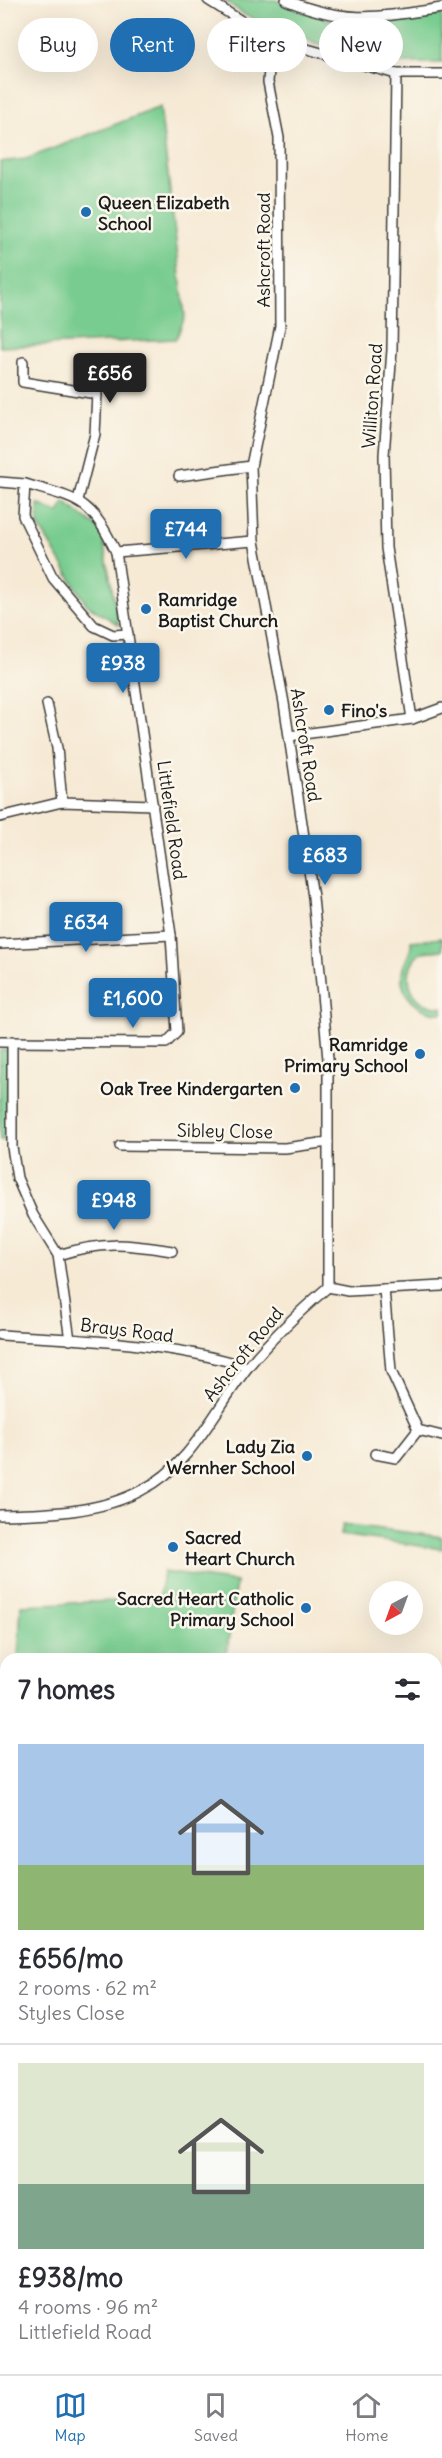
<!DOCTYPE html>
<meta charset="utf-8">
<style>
:root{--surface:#fff;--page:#f7f7f7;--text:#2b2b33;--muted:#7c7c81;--line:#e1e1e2;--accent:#1f6fb2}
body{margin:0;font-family:Delius,sans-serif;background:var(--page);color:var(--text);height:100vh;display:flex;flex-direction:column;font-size:22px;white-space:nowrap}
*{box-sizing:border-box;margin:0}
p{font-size:20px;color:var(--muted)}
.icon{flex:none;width:33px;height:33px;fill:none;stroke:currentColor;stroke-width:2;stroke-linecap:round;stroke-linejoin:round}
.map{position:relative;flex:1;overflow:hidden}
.panel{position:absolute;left:0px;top:1653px;width:442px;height:722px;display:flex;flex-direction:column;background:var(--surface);border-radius:18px 18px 0 0;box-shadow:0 6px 24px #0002}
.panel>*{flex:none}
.hud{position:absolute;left:18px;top:18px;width:406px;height:54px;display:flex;gap:12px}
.needle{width:39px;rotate:221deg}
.tools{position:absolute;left:369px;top:1581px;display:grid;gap:12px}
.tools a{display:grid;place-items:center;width:54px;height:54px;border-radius:50%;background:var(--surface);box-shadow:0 6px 24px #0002;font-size:30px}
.price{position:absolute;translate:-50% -51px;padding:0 14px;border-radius:6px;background:var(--accent);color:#fff;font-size:20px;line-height:39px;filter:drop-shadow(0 2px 3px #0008)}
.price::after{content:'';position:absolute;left:50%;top:36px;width:18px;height:14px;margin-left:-9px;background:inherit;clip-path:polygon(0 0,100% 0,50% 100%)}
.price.on{background:#222;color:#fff}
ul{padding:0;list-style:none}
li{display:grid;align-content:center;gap:12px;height:318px;padding:0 18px}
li+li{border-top:2px solid var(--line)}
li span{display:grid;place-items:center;height:186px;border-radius:0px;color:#555}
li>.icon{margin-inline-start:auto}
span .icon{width:108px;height:108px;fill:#fffc;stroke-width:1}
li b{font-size:26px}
h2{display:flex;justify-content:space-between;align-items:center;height:72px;padding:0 18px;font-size:26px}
.pill{padding:0 21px;border-radius:27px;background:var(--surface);box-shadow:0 6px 24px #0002;font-size:21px;line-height:54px}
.pill.on{background:var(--accent);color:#fff}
.menu{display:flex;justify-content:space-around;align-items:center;height:84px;border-top:2px solid var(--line);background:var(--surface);font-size:16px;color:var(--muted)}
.menu a{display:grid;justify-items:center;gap:3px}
.menu .on{color:var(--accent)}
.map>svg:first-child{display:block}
.green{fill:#78cc8f;stroke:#4a7456;stroke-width:1.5}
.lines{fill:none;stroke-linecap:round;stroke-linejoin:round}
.minor-casing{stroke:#3d3b38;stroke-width:12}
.major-casing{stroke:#3d3b38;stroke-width:15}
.minor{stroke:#fff;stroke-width:9}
.major{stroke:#fcbd6f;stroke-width:12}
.poi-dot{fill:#1f6fb2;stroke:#fbf7ec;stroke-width:2}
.labels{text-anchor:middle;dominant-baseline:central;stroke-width:5;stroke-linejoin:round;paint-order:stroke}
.poi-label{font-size:18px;font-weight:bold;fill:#1c1c1c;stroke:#fbf7ec;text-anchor:start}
.street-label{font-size:18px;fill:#1c1c1c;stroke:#fbf7ec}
</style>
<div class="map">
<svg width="442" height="2374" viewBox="0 0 442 2374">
<rect width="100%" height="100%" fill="#fbf7ec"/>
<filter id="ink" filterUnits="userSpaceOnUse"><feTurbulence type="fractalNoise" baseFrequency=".0167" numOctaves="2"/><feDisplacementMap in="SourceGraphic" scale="12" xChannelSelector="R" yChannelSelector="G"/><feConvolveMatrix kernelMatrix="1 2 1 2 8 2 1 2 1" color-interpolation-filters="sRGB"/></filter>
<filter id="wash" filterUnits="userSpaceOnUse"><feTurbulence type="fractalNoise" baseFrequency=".008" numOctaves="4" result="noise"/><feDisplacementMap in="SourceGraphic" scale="24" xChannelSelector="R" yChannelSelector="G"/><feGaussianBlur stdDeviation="1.35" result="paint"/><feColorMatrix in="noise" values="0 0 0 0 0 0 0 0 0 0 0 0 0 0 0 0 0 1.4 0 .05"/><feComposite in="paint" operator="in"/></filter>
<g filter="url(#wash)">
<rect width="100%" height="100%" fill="#f6ead5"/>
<g class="green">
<path d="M224 0H276L291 8 347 24H380L442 14V63H398L315 43 245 15Z"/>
<path d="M160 107 185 317 176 339 0 347V162L26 159Z"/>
<path d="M64 502 101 530 119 625 87 605 38 525V504L59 513Z"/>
<path d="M442 938V950L421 952C398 972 410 1008 442 1007V1013C418 1013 397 994 403 968 406 957 412 953 411 941Z"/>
<path d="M0 1050H7L6 1140H0Z"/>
<path d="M343 1524 442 1537V1549L341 1535Z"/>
<path d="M163 1572 236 1582 226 1659H18L21 1605 159 1599Z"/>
<path d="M0 1754H6L5 2066 0 2055Z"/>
</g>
</g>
<g filter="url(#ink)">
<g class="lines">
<defs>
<g id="minor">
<path d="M208 0 278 44 293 45 396 74H442"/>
<path d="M286 0C345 25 381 17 442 8"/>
<path d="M396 74 392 350 384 455 386 548 412 719"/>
<path d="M23 362V382L97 394 95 434 78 500"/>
<path d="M179 476 251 466"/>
<path d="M0 482 25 484 23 516 53 578 94 626 113 635 128 634"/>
<path d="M116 552 254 541"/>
<path d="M47 704 57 748 62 802"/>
<path d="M289 736 412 719 442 708"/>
<path d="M0 817 62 802 153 805"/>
<path d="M0 944 171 935"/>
<path d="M12 1041V1147L17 1178 33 1215 58 1255 70 1340"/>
<path d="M0 1042 166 1043 177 1032 171 935 116 552C90 498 80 500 25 484"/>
<path d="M120 1146 285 1148 328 1142"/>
<path d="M58 1255C103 1241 126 1244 172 1251"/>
<path d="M328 1287 348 1291 442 1286"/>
<path d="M384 1289 391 1371 418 1430 442 1436"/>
<path d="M0 1335C82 1340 169 1342 248 1367"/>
<path d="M375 1454 396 1458 418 1430"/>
<path d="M0 1515C47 1514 100 1513 142 1490 192 1465 215 1409 248 1367 272 1337 299 1312 328 1287V1059L313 897 284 703 254 541 251 466 280 326 279 138 268 82 270 58 278 44"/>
<path d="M436 1787 442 1782"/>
<path d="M436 1899 442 1894"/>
<path d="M436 2031 442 2025"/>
<path d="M0 2277H6"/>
<path d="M436 2282 442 2278"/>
<path d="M111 2368 119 2374"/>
<path d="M350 2368 354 2374"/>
<path d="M11 2374 14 2368"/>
</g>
<g id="major">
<path d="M436 1859 442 1855"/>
<path d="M436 1876 442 1871"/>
<path d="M0 2075 6 2072"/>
<path d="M0 2088 6 2086"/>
</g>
</defs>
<use href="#minor" class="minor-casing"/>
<use href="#major" class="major-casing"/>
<use href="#minor" class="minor"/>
<use href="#major" class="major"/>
</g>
</g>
<g class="poi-dot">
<circle cx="86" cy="212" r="6"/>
<circle cx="146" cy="609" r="6"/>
<circle cx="329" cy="710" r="6"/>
<circle cx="420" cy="1054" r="6"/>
<circle cx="295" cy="1088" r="6"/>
<circle cx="307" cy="1456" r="6"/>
<circle cx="173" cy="1547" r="6"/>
<circle cx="306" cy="1608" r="6"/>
</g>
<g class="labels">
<g class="poi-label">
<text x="98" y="202">Queen Elizabeth<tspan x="98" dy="21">School</tspan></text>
<text x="158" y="599">Ramridge<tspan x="158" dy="21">Baptist Church</tspan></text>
<text x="341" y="710">Fino's</text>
<text x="408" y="1044" text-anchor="end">Ramridge<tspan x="408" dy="21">Primary School</tspan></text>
<text x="283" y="1088" text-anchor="end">Oak Tree Kindergarten</text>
<text x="295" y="1446" text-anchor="end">Lady Zia<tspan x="295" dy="21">Wernher School</tspan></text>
<text x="185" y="1537">Sacred<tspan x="185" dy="21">Heart Church</tspan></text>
<text x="294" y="1598" text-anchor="end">Sacred Heart Catholic<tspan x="294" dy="21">Primary School</tspan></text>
</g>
<g class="street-label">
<text transform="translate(263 250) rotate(-90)">Ashcroft Road</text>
<text transform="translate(372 396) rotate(-86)">Williton Road</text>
<text transform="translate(306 745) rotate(81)">Ashcroft Road</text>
<text transform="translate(172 820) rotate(82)">Littlefield Road</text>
<text transform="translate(225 1131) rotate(1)">Sibley Close</text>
<text transform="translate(127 1330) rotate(7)">Brays Road</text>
<text transform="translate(243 1354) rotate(-51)">Ashcroft Road</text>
</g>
</g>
</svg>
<div class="tools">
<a><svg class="needle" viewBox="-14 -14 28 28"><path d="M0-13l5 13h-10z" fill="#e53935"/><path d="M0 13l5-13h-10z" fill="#7c7c81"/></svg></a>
</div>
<b class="price on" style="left:110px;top:404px">£656</b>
<b class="price" style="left:186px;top:560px">£744</b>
<b class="price" style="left:123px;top:694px">£938</b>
<b class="price" style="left:325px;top:886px">£683</b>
<b class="price" style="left:86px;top:953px">£634</b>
<b class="price" style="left:133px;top:1029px">£1,600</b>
<b class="price" style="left:114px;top:1231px">£948</b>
<div class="hud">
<a class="pill">Buy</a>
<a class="pill on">Rent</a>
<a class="pill">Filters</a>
<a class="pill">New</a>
</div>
<section class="panel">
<h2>7 homes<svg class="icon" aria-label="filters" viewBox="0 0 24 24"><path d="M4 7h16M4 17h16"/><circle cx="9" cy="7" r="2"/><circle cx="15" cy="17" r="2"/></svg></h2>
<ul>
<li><span style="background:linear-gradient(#a9c7e8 65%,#8fb573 0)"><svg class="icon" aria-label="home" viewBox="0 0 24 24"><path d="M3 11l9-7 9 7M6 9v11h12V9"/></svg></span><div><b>£656/mo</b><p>2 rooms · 62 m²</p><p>Styles Close</p></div></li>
<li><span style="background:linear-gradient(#dfe7d0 65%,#7fa58c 0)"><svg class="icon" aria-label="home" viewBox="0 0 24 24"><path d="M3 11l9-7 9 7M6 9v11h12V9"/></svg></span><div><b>£938/mo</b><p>4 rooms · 96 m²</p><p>Littlefield Road</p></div></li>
</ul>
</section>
</div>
<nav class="menu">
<a class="on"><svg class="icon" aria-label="map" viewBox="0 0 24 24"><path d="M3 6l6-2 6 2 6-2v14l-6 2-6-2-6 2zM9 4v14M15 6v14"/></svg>Map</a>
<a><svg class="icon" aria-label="saved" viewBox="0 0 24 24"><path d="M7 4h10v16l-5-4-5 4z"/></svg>Saved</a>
<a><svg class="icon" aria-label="home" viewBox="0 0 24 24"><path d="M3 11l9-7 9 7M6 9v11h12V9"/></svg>Home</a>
</nav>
